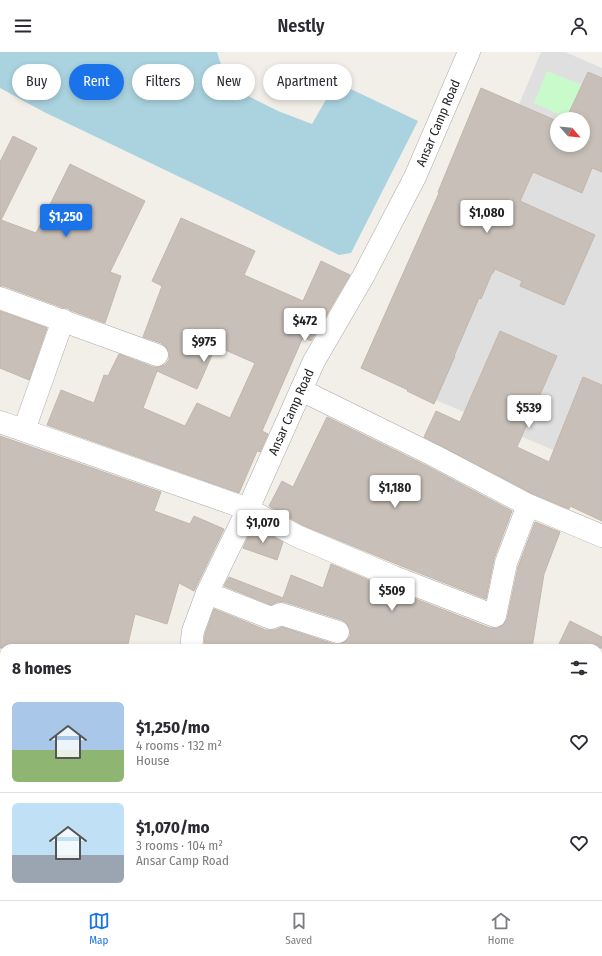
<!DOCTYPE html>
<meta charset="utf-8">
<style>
:root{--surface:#fff;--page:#f7f7f7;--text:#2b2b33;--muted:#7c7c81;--line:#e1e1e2;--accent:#1a73e8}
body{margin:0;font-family:"Fira Sans Condensed",sans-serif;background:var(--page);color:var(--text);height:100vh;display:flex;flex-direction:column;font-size:15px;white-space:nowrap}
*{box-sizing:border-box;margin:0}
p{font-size:13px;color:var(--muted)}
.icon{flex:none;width:22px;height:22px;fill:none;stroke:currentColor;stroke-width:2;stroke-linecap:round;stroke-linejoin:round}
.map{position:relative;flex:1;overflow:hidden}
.details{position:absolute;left:0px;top:592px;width:602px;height:256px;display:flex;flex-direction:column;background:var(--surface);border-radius:12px 12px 0 0;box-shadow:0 2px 6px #0003}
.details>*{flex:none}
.hud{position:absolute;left:12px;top:12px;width:400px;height:36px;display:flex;gap:8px}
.needle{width:26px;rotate:117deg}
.buttons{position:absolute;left:550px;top:60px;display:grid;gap:8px}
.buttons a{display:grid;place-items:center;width:40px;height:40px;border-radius:50%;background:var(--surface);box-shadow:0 2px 6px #0003;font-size:20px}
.price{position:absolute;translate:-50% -34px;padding:0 9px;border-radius:4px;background:#fff;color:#222;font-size:13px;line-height:26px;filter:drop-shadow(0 1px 2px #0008)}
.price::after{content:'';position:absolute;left:50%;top:24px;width:12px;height:9px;margin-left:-6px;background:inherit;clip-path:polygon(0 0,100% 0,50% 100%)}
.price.selected{background:var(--accent);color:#fff}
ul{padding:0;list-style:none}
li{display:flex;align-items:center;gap:12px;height:100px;padding:0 12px}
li+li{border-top:1px solid var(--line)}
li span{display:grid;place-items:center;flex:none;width:112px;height:80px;border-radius:6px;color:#555}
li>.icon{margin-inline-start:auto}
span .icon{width:48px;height:48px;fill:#fffc;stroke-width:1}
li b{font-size:17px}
h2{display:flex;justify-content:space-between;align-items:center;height:48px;padding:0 12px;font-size:17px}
.chip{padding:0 14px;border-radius:18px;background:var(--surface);box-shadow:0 2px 6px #0003;font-size:14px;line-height:36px}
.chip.selected{background:var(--accent);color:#fff}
header{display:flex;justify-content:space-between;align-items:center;height:52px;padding:0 12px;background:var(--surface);font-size:18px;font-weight:600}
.menu{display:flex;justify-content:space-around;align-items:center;height:56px;border-top:1px solid var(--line);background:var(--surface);font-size:11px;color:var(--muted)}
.menu a{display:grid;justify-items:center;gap:2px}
.menu .selected{color:var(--accent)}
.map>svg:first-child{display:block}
.residential{fill:#e0dfdf;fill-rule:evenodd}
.park{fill:#c8facc}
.water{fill:#aad3df}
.building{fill:#c7bfb8;stroke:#c4b6ab;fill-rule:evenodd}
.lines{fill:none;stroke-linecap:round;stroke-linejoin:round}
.minor-casing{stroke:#a9a9a9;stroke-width:23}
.minor{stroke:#fff;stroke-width:22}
.labels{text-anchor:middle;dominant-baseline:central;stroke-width:3.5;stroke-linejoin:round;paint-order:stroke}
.street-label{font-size:13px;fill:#222;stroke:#fff}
</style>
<header><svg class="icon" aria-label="menu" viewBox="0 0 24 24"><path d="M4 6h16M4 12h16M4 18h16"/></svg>Nestly<svg class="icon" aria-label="person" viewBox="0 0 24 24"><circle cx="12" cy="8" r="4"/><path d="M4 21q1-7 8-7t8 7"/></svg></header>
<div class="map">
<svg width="602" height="848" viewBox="0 0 602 848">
<rect width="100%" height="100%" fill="#f2efe9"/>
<path class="residential" d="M541 0H565L602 16V419L401 333ZM557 67H583V93H557Z"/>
<path class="park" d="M547 19 587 35 569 67 534 51Z"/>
<path class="water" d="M0 0H217L228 34 278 59 312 72 336 30 418 69 351 201 339 203 234 151 44 60 0 36Z"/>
<g class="building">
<path d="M588 20 602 26V120L592 116 582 141 533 120 520 149 595 183 564 253 520 234 522 229 495 217 493 221H492L481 247 479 246 454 304H455L434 352 407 339 408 338 361 316 439 141 438 140 481 36 557 69V93H583V67H566Z"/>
<path d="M13 84 37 96 1 168 36 181 70 112 145 149 110 220 121 224 105 271 70 258 68 256H64L4 234H0V110Z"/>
<path d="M181 166 255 199 244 223 303 249 321 209 350 223 311 289 303 285 262 379 268 382 260 400 257 399 239 441 47 373 61 338 94 351 104 323 108 324 119 302 153 315H159L165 313 169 308V301L166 295 161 291 143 285 162 234 152 229ZM216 294 255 311 230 366 197 351 185 374 143 356 157 319 197 337Z"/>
<path d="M0 259 47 276 29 328 0 316Z"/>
<path d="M500 279 557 304 517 395 549 410 583 325 602 333V469L570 454 569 457 533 442 424 385 436 359 460 370Z"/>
<path d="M327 365 427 414 512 459 494 507 486 547 399 513 302 473 269 454 282 429 293 435Z"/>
<path d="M0 384 161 440 154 459 190 472 194 464 224 477 194 539 179 531 167 572 135 562 127 596H0Z"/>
<path d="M535 470 560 480 544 522 532 596H212L204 593 205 582 214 557 266 578H275L282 575 334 592H340L346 589 350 584V578L347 572 342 568 285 550H277L271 553 224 534 229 525 283 546 291 523 323 536 331 512 390 537 490 576H498L504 572 507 567 518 515Z"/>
<path d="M253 474 283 490 277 508 243 496Z"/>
<path d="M570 569 602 585V596H557Z"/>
</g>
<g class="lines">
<defs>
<g id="minor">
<path d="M0 246 157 303"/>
<path d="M301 338 433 403 528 453 602 484"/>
<path d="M0 370 248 457 297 484 394 525 495 564 506 511 528 453"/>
<path d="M24 378 63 268"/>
<path d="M207 541 271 566 281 562 338 580"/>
<path d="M191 596 193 579 207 541 248 457 314 309 364 223 415 125 469 0"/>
<path d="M598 666 602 668"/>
<path d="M0 691 4 692"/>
<path d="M0 828 4 830"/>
<path d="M51 844 64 848"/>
<path d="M157 844 164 848"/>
<path d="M132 848 133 844"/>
<path d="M298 848 300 844"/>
</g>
</defs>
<use href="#minor" class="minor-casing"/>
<use href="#minor" class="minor"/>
</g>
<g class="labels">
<g class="street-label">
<text transform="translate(438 71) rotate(-67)">Ansar Camp Road</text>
<text transform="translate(291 360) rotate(-66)">Ansar Camp Road</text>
</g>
</g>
</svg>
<div class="buttons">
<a><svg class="needle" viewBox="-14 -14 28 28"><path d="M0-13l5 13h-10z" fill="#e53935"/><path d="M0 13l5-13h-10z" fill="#7c7c81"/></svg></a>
</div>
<b class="price" style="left:487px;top:182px">$1,080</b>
<b class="price selected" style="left:66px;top:186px">$1,250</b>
<b class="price" style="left:305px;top:290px">$472</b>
<b class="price" style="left:204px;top:311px">$975</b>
<b class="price" style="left:529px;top:377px">$539</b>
<b class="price" style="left:395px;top:457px">$1,180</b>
<b class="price" style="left:263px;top:492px">$1,070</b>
<b class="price" style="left:392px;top:560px">$509</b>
<div class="hud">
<a class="chip">Buy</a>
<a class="chip selected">Rent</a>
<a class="chip">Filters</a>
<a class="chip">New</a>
<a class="chip">Apartment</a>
</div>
<section class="details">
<h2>8 homes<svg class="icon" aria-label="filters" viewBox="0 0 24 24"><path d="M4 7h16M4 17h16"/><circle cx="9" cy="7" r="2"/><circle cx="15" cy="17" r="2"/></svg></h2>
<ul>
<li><span style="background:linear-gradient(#a9c7e8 60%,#8fb573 0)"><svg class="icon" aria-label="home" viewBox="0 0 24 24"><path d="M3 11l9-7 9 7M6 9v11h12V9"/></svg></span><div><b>$1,250/mo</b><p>4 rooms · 132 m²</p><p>House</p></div><svg class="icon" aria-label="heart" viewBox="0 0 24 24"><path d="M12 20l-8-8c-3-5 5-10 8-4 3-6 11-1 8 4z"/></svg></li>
<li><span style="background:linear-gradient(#bfe0f5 65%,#9aa5b1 0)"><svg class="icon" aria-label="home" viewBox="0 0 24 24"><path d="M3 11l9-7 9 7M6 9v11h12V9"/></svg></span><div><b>$1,070/mo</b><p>3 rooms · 104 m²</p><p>Ansar Camp Road</p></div><svg class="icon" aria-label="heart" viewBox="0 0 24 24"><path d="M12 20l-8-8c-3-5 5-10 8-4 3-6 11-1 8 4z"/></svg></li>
</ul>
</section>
</div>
<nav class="menu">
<a class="selected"><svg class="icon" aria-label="map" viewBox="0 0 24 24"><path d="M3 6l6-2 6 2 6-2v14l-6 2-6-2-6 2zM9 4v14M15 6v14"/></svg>Map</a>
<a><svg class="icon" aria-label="saved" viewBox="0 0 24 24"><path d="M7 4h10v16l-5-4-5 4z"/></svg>Saved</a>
<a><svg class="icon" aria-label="home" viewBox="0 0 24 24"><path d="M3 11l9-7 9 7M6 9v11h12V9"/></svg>Home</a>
</nav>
